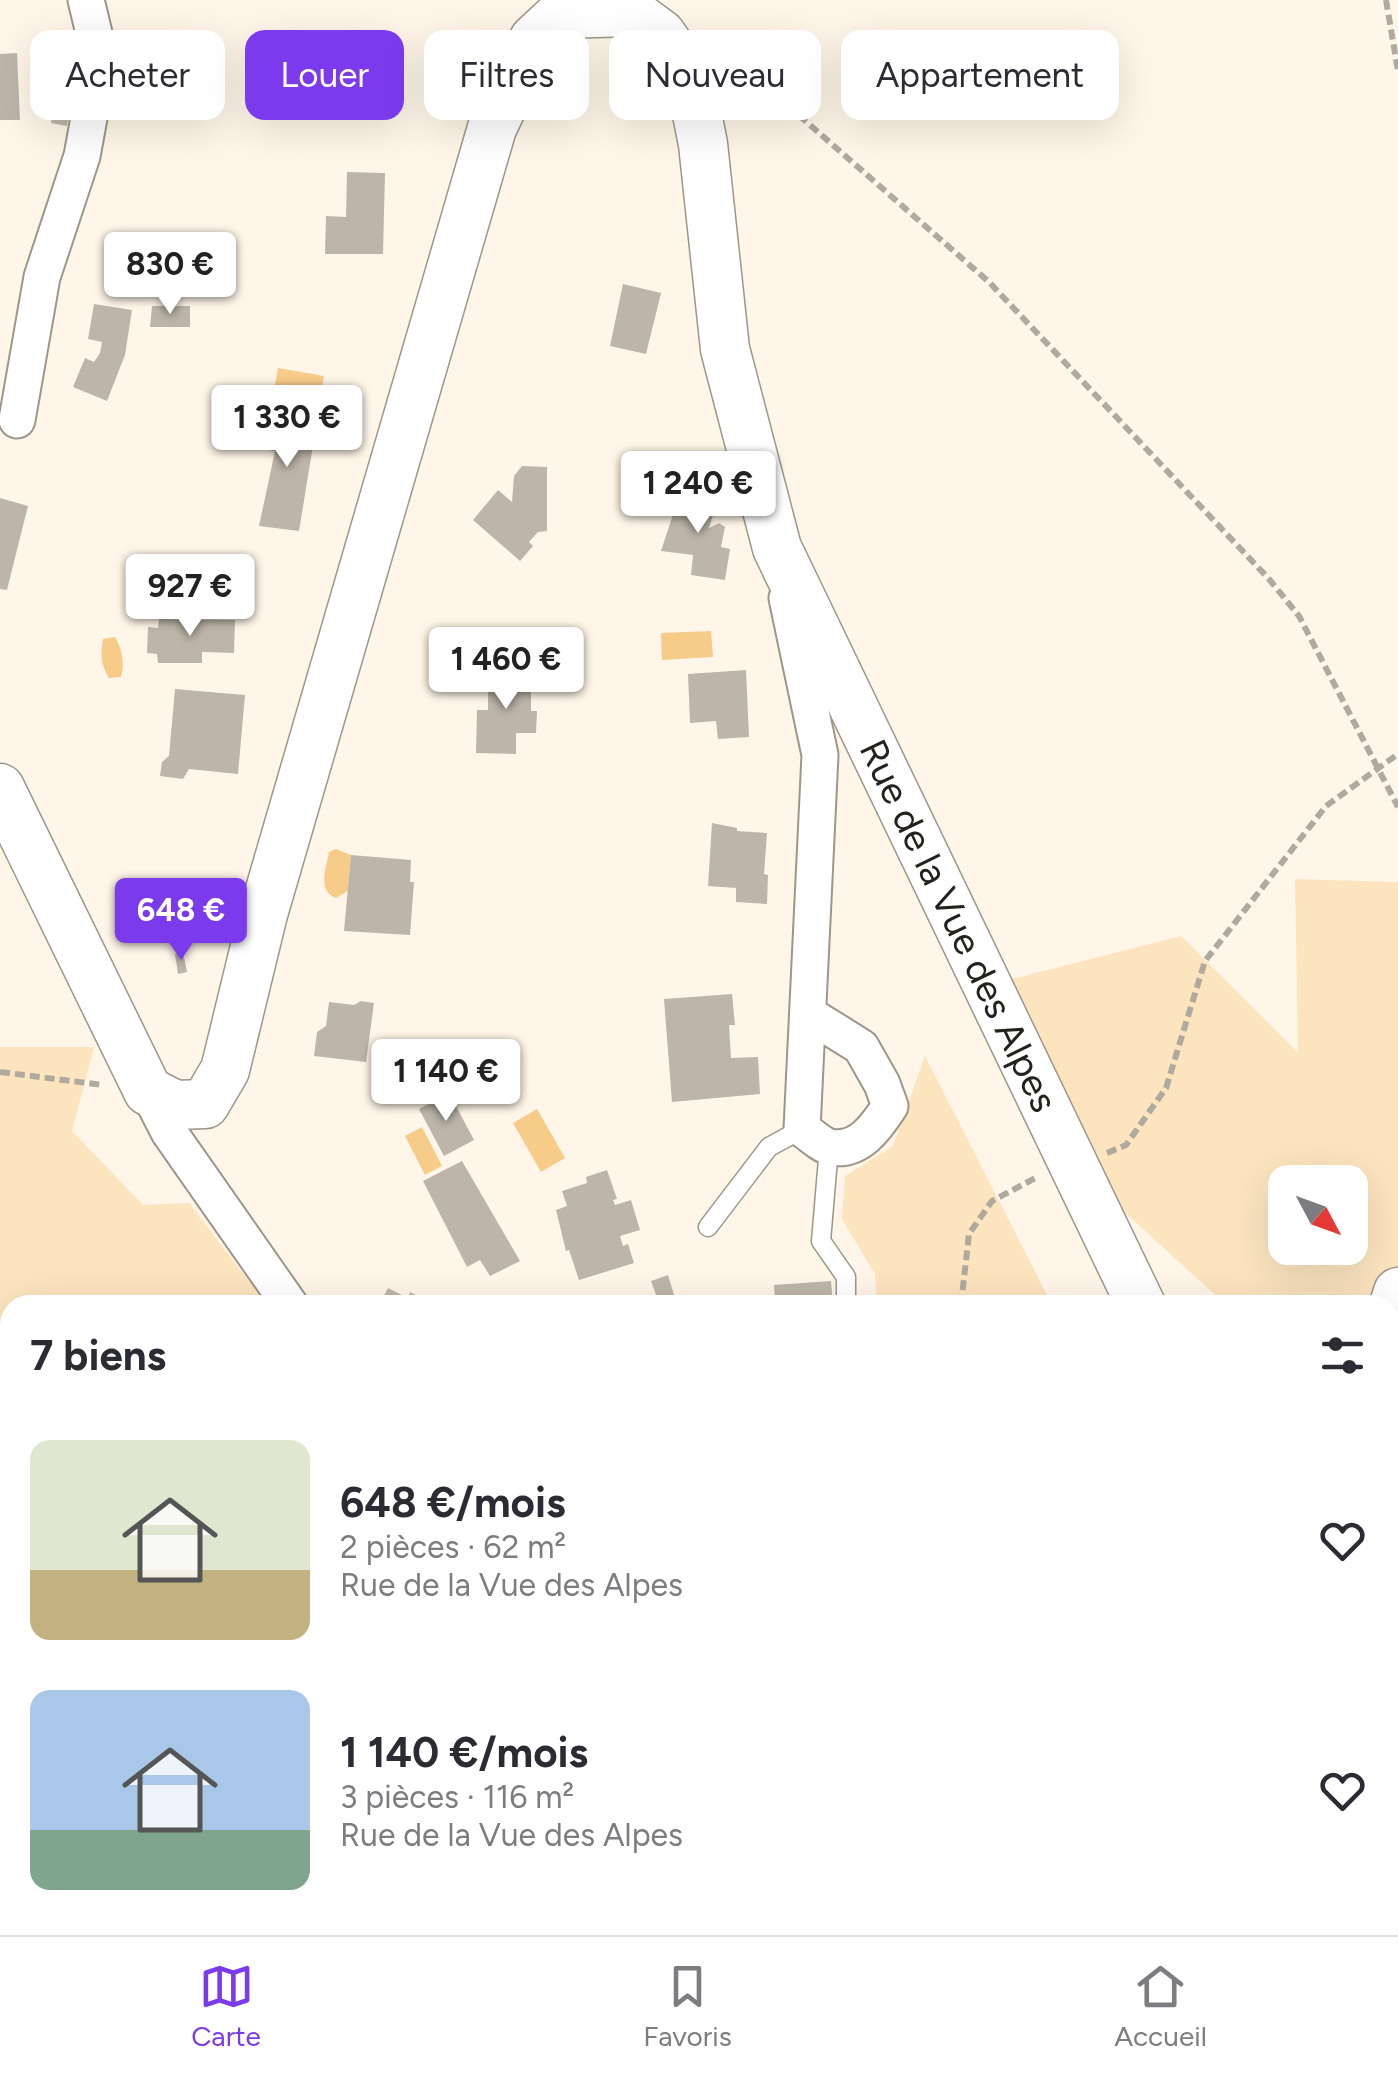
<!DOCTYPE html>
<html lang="fr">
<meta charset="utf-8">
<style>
:root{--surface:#fff;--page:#f7f7f7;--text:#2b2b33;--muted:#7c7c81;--line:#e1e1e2;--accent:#7c3aed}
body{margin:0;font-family:Figtree,sans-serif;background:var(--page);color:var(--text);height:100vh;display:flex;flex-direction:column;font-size:38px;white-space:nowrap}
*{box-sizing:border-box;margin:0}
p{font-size:32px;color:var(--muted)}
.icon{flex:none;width:55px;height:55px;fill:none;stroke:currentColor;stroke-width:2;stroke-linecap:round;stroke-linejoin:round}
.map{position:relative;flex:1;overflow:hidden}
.panel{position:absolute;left:0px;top:1295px;width:1400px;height:640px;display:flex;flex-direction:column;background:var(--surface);border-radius:30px 30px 0 0;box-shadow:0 10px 40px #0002}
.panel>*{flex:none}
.hud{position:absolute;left:30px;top:30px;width:1340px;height:90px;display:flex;gap:20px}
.needle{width:65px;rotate:131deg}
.buttons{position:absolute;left:1268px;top:1165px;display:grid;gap:20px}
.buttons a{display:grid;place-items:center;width:100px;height:100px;border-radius:20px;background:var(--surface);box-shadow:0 10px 40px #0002;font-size:50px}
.price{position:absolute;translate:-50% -85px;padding:0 22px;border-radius:10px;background:#fff;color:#222;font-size:32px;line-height:65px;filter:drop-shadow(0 2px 5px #0008)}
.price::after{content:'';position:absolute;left:50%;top:60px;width:30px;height:22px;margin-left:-15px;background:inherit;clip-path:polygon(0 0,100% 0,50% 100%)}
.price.selected{background:var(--accent);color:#fff}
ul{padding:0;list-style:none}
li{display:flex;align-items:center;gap:30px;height:250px;padding:0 30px}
li span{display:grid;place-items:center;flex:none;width:280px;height:200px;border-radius:20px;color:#555}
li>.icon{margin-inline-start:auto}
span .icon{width:120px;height:120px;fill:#fffc;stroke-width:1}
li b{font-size:42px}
h2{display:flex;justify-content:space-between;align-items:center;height:120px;padding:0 30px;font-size:42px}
.tag{padding:0 35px;border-radius:20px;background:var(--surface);box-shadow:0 10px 40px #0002;font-size:35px;line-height:90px}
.tag.selected{background:var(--accent);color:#fff}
.tab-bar{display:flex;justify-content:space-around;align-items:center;height:140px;border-top:2px solid var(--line);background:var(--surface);font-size:28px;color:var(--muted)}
.tab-bar a{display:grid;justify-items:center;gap:5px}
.tab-bar .selected{color:var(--accent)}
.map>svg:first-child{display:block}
.green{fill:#fce4bf;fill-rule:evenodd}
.water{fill:#f7cc89}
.building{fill:#bdb5a9}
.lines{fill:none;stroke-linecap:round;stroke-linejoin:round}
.lane-casing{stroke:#9e968a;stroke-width:21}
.street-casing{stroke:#9e968a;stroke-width:39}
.secondary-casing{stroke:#9e968a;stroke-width:51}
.path{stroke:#afa99e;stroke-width:6;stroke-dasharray:10 5;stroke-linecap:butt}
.lane{stroke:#fff;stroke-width:18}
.street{stroke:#fff;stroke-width:35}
.secondary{stroke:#fff;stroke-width:48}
.labels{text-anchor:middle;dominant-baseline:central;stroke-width:9;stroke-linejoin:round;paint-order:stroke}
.street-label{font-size:38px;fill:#25221d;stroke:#fff}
</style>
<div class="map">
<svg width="1398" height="1935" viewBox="0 0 1398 1935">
<rect width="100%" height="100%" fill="#fff6e9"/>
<g class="green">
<path d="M1295 879 1398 882V1292L1390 1305H1226L1074 1166 989 985 1181 936 1298 1053ZM1285 1182H1350V1248H1285Z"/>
<path d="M0 1047H94L72 1131 143 1205 189 1203 267 1305H10V1925H1343L1348 1935H0Z"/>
<path d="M925 1056 1052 1305H877L875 1274 842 1219 845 1176 893 1146Z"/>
<path d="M1390 1527 1398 1533V1795L1390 1780Z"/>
</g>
<g class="water">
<path d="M278 368 324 376 321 397 274 390Z"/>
<path d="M711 631 713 657 662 660 661 633Z"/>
<path d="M115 637C122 649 125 663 121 677L109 678C101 665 100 654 103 639Z"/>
<path d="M336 849 351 855 348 891 336 898C317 891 326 869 329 852Z"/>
<path d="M537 1109 565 1158 541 1172 513 1123Z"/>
<path d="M422 1127 442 1166 425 1175 405 1136Z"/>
</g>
<g class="building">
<path d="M309 41 362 44 360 106 306 104Z"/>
<path d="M17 53 20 120H0V54Z"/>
<path d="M54 102 71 105 67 126 51 123Z"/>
<path d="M347 172 385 173 383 254H325L326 216 346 217Z"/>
<path d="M623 284 661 293 646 354 610 346Z"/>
<path d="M94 304 132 310 125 355 107 401 73 387 85 358 94 362 100 353 102 342 88 339Z"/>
<path d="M152 306H190V327H150Z"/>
<path d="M268 413 317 421 299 531 259 526 275 451 261 449Z"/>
<path d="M522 466 547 467V531L538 532 529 542 533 546 520 561 473 520 498 490 512 502 514 476Z"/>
<path d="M681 490 717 502 709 528 719 523 725 527 721 547 730 549 725 580 691 575 693 555 661 551Z"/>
<path d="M0 498 28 506 7 590 0 589Z"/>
<path d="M159 619 235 620 234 653 202 652V663H158L157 654 147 653 148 627 158 628Z"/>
<path d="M488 669 531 670V711H537L536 733H516V754L476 753 477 710H488Z"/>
<path d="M746 670 749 737 718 739 716 721 690 723 688 674Z"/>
<path d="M175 689 245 695 238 774 189 769 183 779 160 776 162 762 169 756Z"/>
<path d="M712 823 737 828V831L767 833 764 874 768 875 767 904 736 902V888L708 886Z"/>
<path d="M351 855 411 860 410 882H414L410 935 344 931Z"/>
<path d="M206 894 209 929 183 925 182 902 195 899V895Z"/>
<path d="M183 952 187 972 178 974 175 954Z"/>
<path d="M732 994 735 1025H729L731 1058 758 1057 760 1094 672 1102 664 999Z"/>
<path d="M361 1001 374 1003 366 1062 314 1056 317 1032 326 1026 329 1002 354 1005Z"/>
<path d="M428 1083 430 1097 419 1098 418 1085Z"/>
<path d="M449 1093 474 1140 444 1156 419 1109Z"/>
<path d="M462 1161 520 1261 490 1276 480 1260 467 1267 423 1181Z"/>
<path d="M607 1170 617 1199 613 1200 615 1205 631 1200 640 1230 620 1236 623 1246 628 1244 634 1263 579 1280 569 1250 566 1251 556 1210 567 1206 562 1191 587 1183 586 1177Z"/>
<path d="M668 1275 675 1298 659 1303 651 1281Z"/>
<path d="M831 1281 833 1305H775L774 1285Z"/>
<path d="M388 1288 408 1298 410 1292 434 1305H379Z"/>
</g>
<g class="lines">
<defs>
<g id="lane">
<path d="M829 1147 821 1241 846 1277V1305"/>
<path d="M708 1227 769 1147 802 1129"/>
</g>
<g id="street">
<path d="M17 420 42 277 82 156 100 58 86 0"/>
<path d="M787 598 820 755 802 1129C810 1134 821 1145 830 1147 859 1153 877 1126 890 1106L882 1084 861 1047 808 1014"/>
<path d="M148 1091 169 1132 290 1305"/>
<path d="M1390 1801 1398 1817"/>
<path d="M491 1925 492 1935"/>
</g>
<g id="secondary">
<path id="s1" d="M0 788 148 1091 175 1105 205 1104 225 1070 263 914 492 128 534 39 561 14 631 12 661 34 689 74 703 144 725 349 777 548 1141 1305"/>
<path d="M1390 1317 1398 1292"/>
</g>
</defs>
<use href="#lane" class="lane-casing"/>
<use href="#street" class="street-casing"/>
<use href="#secondary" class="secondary-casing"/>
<g class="path">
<path d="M1386 0 1398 71"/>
<path d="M720 46 989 282 1269 579 1299 616 1398 807"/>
<path d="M0 1072 103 1085"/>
<path d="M1107 1153 1126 1145 1166 1088 1205 961 1326 806 1398 754"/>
<path d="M961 1305 969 1234 992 1201 1039 1176"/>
<path d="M1390 1487 1398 1501"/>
<path d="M1109 1925 1115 1935"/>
<path d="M437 1928 440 1925"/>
</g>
<use href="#lane" class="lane"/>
<use href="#street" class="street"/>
<use href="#secondary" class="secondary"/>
</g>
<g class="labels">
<g class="street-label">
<text stroke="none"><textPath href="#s1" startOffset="2610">Rue de la Vue des Alpes</textPath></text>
</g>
</g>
</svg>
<div class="buttons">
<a><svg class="needle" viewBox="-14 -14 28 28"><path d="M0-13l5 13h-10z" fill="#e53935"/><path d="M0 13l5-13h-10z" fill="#7c7c81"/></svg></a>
</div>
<b class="price" style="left:170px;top:317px">830 €</b>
<b class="price" style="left:287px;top:470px">1 330 €</b>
<b class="price" style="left:698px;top:536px">1 240 €</b>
<b class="price" style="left:190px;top:639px">927 €</b>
<b class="price" style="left:506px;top:712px">1 460 €</b>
<b class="price selected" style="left:181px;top:963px">648 €</b>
<b class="price" style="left:446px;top:1124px">1 140 €</b>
<div class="hud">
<a class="tag">Acheter</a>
<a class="tag selected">Louer</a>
<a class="tag">Filtres</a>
<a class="tag">Nouveau</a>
<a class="tag">Appartement</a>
</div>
<section class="panel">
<h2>7 biens<svg class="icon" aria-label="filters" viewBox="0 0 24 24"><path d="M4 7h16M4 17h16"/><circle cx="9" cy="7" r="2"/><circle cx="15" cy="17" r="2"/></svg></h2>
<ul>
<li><span style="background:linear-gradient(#dfe7d0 65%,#c2b280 0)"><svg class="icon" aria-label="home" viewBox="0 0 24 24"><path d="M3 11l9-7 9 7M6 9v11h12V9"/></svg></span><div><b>648 €/mois</b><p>2 pièces · 62 m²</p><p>Rue de la Vue des Alpes</p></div><svg class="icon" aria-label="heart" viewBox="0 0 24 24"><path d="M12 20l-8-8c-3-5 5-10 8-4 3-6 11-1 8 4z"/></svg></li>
<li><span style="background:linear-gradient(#a9c7e8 70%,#7fa58c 0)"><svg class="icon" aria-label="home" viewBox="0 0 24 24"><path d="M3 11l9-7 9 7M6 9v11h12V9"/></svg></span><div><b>1 140 €/mois</b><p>3 pièces · 116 m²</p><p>Rue de la Vue des Alpes</p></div><svg class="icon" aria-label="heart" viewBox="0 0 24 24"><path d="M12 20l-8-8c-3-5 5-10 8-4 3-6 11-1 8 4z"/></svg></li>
</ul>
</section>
</div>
<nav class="tab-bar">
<a class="selected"><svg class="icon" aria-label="map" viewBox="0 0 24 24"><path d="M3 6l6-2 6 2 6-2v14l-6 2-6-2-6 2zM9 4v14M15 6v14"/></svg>Carte</a>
<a><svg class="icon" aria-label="saved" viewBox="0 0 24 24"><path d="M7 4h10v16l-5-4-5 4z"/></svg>Favoris</a>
<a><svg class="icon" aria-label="home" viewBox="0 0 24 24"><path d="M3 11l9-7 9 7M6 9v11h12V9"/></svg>Accueil</a>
</nav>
